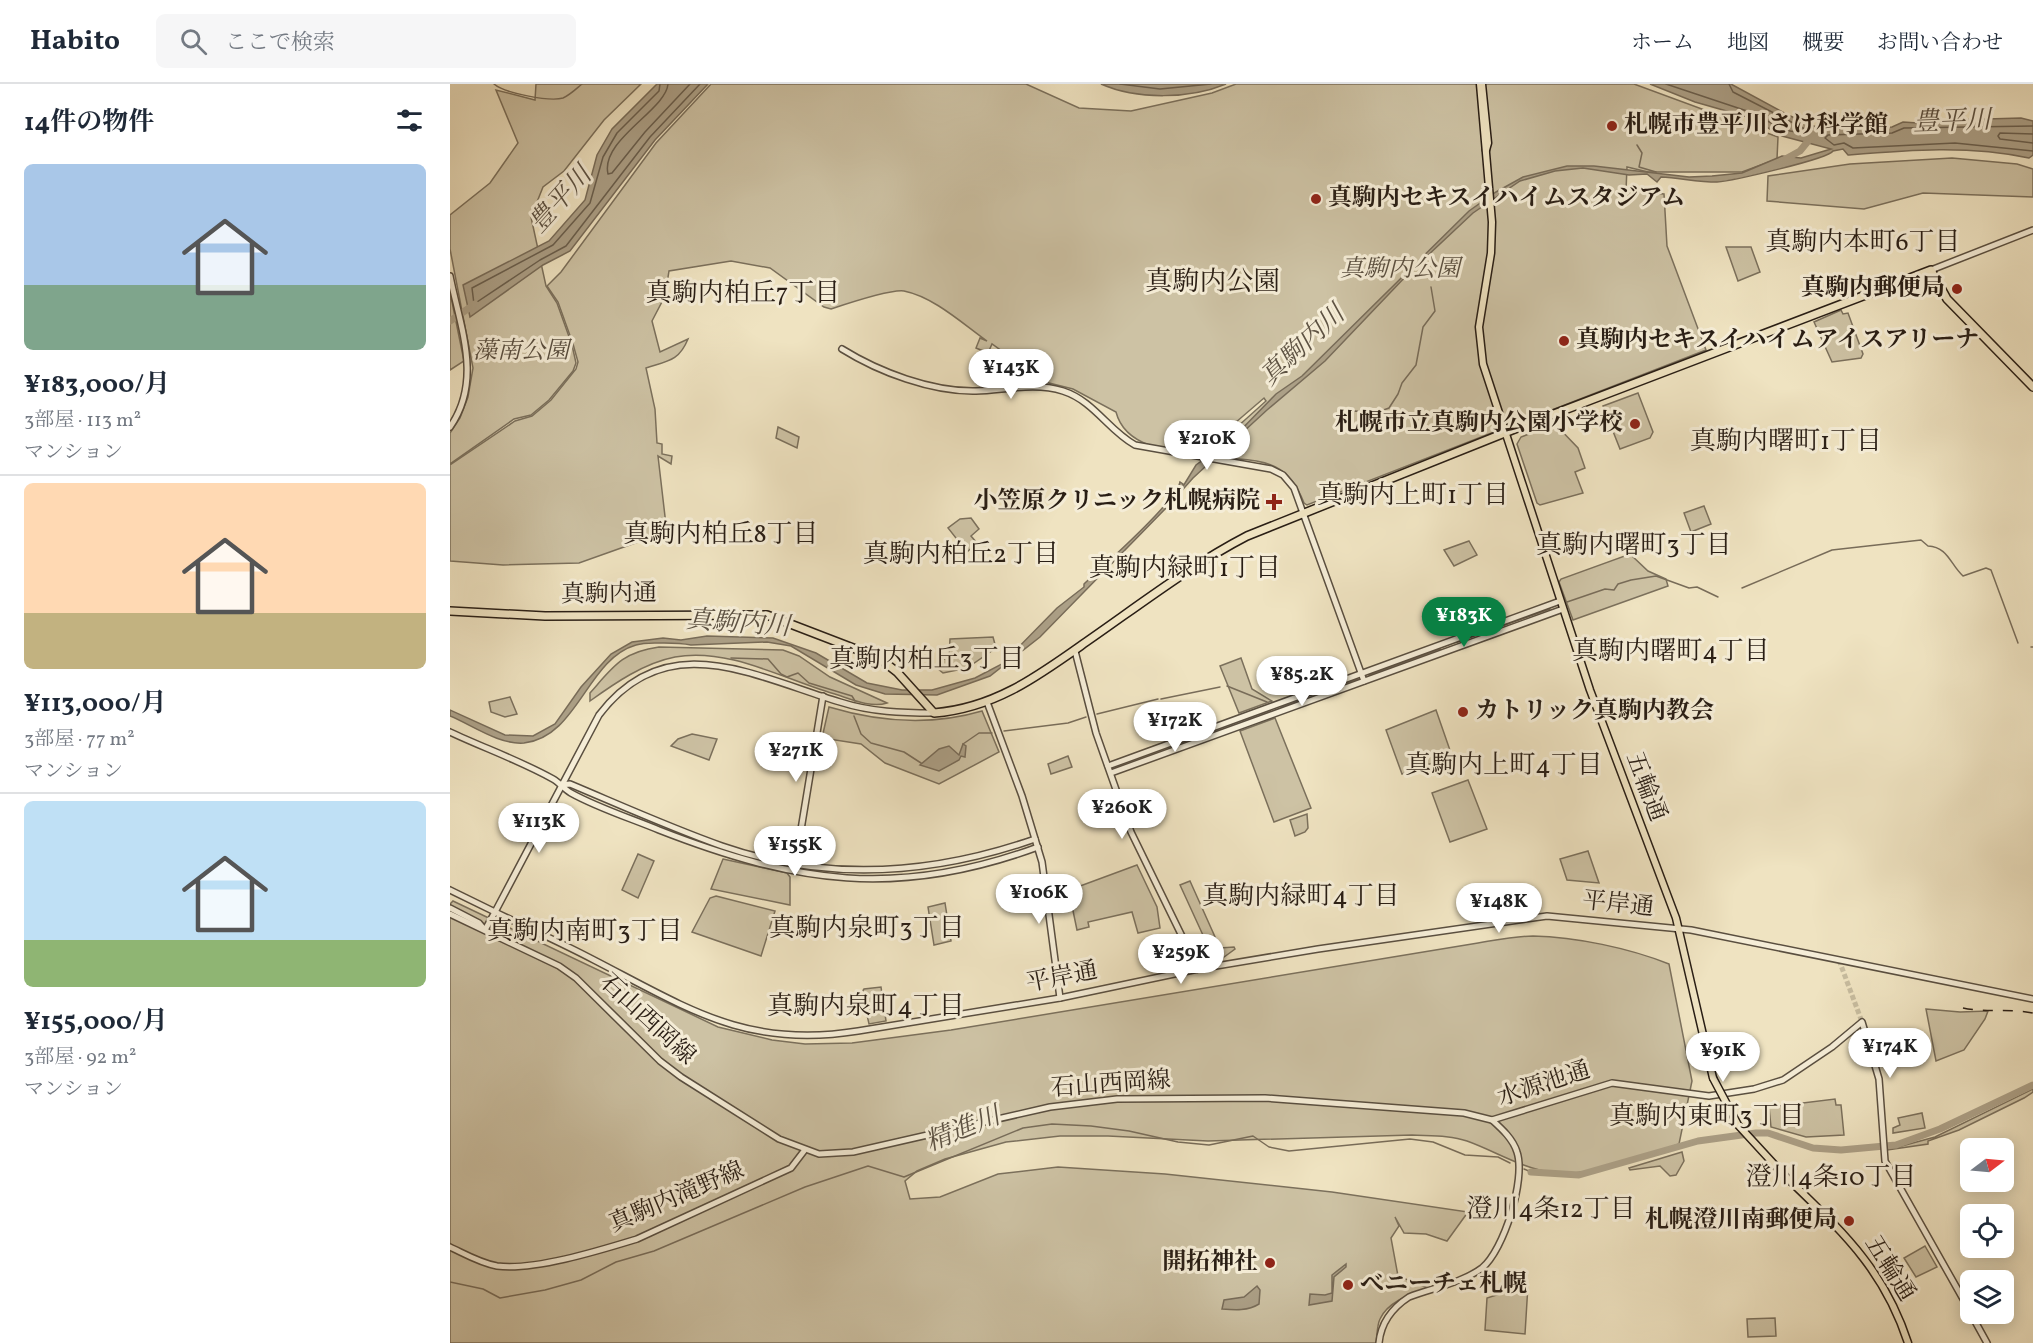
<!DOCTYPE html>
<html lang="ja">
<meta charset="utf-8">
<style>
:root{--surface:#fff;--page:#f6f6f7;--text:#1f2937;--muted:#747a83;--line:#e0e1e3;--accent:#0b8043}
body{margin:0;font-family:Vollkorn,"Noto Serif JP",serif;background:var(--page);color:var(--text);height:100vh;display:flex;flex-direction:column;font-size:22px;white-space:nowrap}
*{box-sizing:border-box;margin:0}
p{font-size:20px;color:var(--muted)}
.icon{flex:none;width:33px;height:33px;fill:none;stroke:currentColor;stroke-width:2;stroke-linecap:round;stroke-linejoin:round}
.map{position:relative;flex:1;overflow:hidden}
.panel{display:flex;flex-direction:column;background:var(--surface);width:450px}
.panel>*{flex:none}
.needle{width:39px;rotate:74deg}
.tools{position:absolute;left:1510px;top:1054px;display:grid;gap:12px}
.tools a{display:grid;place-items:center;width:54px;height:54px;border-radius:9px;background:var(--surface);box-shadow:0 3px 15px #0003;font-size:30px}
.price{position:absolute;translate:-50% -51px;padding:0 14px;border-radius:21px;background:#fff;color:#222;font-size:20px;line-height:39px;filter:drop-shadow(0 2px 3px #0008)}
.price::after{content:'';position:absolute;left:50%;top:36px;width:18px;height:14px;margin-left:-9px;background:inherit;clip-path:polygon(0 0,100% 0,50% 100%)}
.price.selected{background:var(--accent);color:#fff}
ul{padding:0;list-style:none}
li{display:grid;align-content:center;gap:12px;height:318px;padding:0 24px}
li+li{border-top:2px solid var(--line)}
li span{display:grid;place-items:center;height:186px;border-radius:9px;color:#555}
li>.icon{margin-inline-start:auto}
span .icon{width:108px;height:108px;fill:#fffc;stroke-width:1}
li b{font-size:26px}
h2{display:flex;justify-content:space-between;align-items:center;height:72px;padding:0 24px;font-size:26px}
header{display:flex;align-items:center;gap:36px;box-sizing:border-box;height:84px;padding:0 30px;background:var(--surface);border-bottom:2px solid var(--line)}
header strong{font-size:28px}
nav{display:flex;gap:33px;margin-inline-start:auto;font-size:21px}
.search{width:420px;height:54px;background:var(--page);display:flex;align-items:center;gap:15px;box-sizing:border-box;padding:0 21px;border-radius:9px;color:var(--muted);font-size:22px}
main{display:flex;flex:1;min-height:0}
.map>svg:first-child{display:block}
.green{fill:#cdc2a4;stroke:#7b705c;stroke-width:1.5}
.water{fill:#aca087;stroke:#786c59;stroke-width:1.5}
.lines{fill:none;stroke-linecap:round;stroke-linejoin:round}
.shore{stroke:#6a5f4e;stroke-width:1.5}
.stream{stroke:#786c59;stroke-width:1.5}
.river{stroke:#aca087;stroke-width:7}
.tertiary-tunnel{stroke:#c7bc9f;stroke-width:5;stroke-dasharray:5 2.5;stroke-linecap:butt}
.tertiary-casing{stroke:#5a4f40;stroke-width:8}
.primary-casing{stroke:#291e15;stroke-width:9}
.trunk-casing{stroke:#291e15;stroke-width:10}
.tertiary{stroke:#f5edd7;stroke-width:5}
.primary{stroke:#efe3c1;stroke-width:6}
.trunk{stroke:#efe3c1;stroke-width:7}
.rail{stroke:#291e15;stroke-width:1.5;stroke-dasharray:10 10;stroke-linecap:butt}
.primary-bridge-casing{stroke:#291e15;stroke-width:9;stroke-linecap:butt}
.primary-bridge{stroke:#efe3c1;stroke-width:6}
.poi-dot{fill:#8f2418;stroke:#f5edd7;stroke-width:2}
.labels{text-anchor:middle;dominant-baseline:central;stroke-width:6;stroke-linejoin:round;paint-order:stroke}
.poi-label{font-size:24px;font-weight:bold;fill:#291e15;stroke:#f5edd7;text-anchor:start}
.park-label{font-size:24px;font-style:italic;fill:#5a4f40;stroke:#f5edd7}
.street-label{font-size:24px;fill:#291e15;stroke:#f5edd7}
.water-label{font-size:26px;font-style:italic;fill:#5d5243;stroke:#f5edd7}
.neighbourhood-label{font-size:26px;fill:#291e15;stroke:#f5edd7}
.quarter-label{font-size:27px;fill:#291e15;stroke:#f5edd7}
</style>
<header>
<strong>Habito</strong>
<div class="search"><svg class="icon" aria-label="search" viewBox="0 0 24 24"><circle cx="10" cy="10" r="6"/><path d="M15 15l6 6"/></svg>ここで検索</div>
<nav><a>ホーム</a><a>地図</a><a>概要</a><a>お問い合わせ</a></nav>
</header>
<main>
<section class="panel">
<h2>14件の物件<svg class="icon" aria-label="filters" viewBox="0 0 24 24"><path d="M4 7h16M4 17h16"/><circle cx="9" cy="7" r="2"/><circle cx="15" cy="17" r="2"/></svg></h2>
<ul>
<li><span style="background:linear-gradient(#a9c7e8 65%,#7fa58c 0)"><svg class="icon" aria-label="home" viewBox="0 0 24 24"><path d="M3 11l9-7 9 7M6 9v11h12V9"/></svg></span><div><b>¥183,000/月</b><p>3部屋 · 113 m²</p><p>マンション</p></div></li>
<li><span style="background:linear-gradient(#ffd9b3 70%,#c2b280 0)"><svg class="icon" aria-label="home" viewBox="0 0 24 24"><path d="M3 11l9-7 9 7M6 9v11h12V9"/></svg></span><div><b>¥113,000/月</b><p>3部屋 · 77 m²</p><p>マンション</p></div></li>
<li><span style="background:linear-gradient(#bfe0f5 75%,#8fb573 0)"><svg class="icon" aria-label="home" viewBox="0 0 24 24"><path d="M3 11l9-7 9 7M6 9v11h12V9"/></svg></span><div><b>¥155,000/月</b><p>3部屋 · 92 m²</p><p>マンション</p></div></li>
</ul>
</section>
<div class="map">
<svg width="1583" height="1259" viewBox="0 0 1583 1259">
<rect width="100%" height="100%" fill="#efe3c1"/>
<filter id="stains"><feTurbulence type="fractalNoise" baseFrequency=".00333" numOctaves="4"/><feColorMatrix values="0 0 0 0 .2 0 0 0 0 .09 0 0 0 0 .02 0 0 0 .5 -.17"/></filter>
<radialGradient id="worn" r=".72"><stop offset=".6" stop-color="#630" stop-opacity="0"/><stop offset="1" stop-color="#630" stop-opacity=".3"/></radialGradient>
<g class="green">
<path d="M86 0H191L154 36 114 87 93 103 81 133 96 202 107 219 122 261 126 279 123 287 99 316 81 331 64 335 0 380V349L10 334 18 313 23 284 0 165V131L40 99 68 59 46 6 85 16Z"/>
<path d="M261 0H576L629 24 681 27 762 9 786 0H1184L1328 53 1327 75 1292 88H1198L1177 83 1176 107 1214 110 1217 162 1256 266 1063 341 1060 339 1045 345 1044 348 857 421 854 419C835 368 802 379 756 371L816 317 814 314 750 369C719 368 675 363 666 328L623 305 595 298 542 260 538 269 526 264 530 254 537 257C513 240 484 213 454 207 441 205 396 220 381 225L374 223 320 184 281 177 219 187 215 212 202 237 210 268 238 255C229 277 218 277 196 284L205 325 207 359 212 360V370L222 372 221 380 208 372 216 441 202 453 129 479 53 481 0 477V381L65 337 82 332 101 316 126 285 128 278 123 260 108 218 97 202 111 188 206 59Z"/>
<path d="M1502 74 1567 80 1583 85V113L1473 109 1414 125 1317 117 1318 92 1400 80Z"/>
<path d="M1276 163H1301L1310 188 1288 197Z"/>
<path d="M0 208 14 277 0 286Z"/>
<path d="M1391 226 1393 230 1398 229 1413 270 1411 274 1382 278 1364 238Z"/>
<path d="M1188 309 1203 348 1200 354 1170 365 1153 322Z"/>
<path d="M1105 340 1128 364 1135 384 1125 388 1133 409 1090 421 1087 419 1067 360 1071 353Z"/>
<path d="M328 343 349 353 347 364 326 354Z"/>
<path d="M1254 422 1261 440 1241 448 1234 429Z"/>
<path d="M521 434 529 445 521 452 527 459 517 468 498 444 510 435Z"/>
<path d="M1019 457 1027 471 1004 482 994 466Z"/>
<path d="M1180 470 1198 487 1216 495 1218 502 1123 536 1109 498 1111 495Z"/>
<path d="M543 553 546 564 517 584 493 589 487 584 489 577 499 573 500 555Z"/>
<path d="M209 563 333 566 349 572 380 593 437 619C422 624 403 616 388 611 337 597 280 563 225 573 194 579 165 599 140 617V609C163 583 172 568 209 563Z"/>
<path d="M988 563 991 567 920 593 919 590 923 587Z"/>
<path d="M791 574 802 605 822 617 789 629 770 582Z"/>
<path d="M904 594 906 598 794 639 792 635Z"/>
<path d="M60 613 67 630 55 633 41 628 39 618Z"/>
<path d="M379 623C429 638 481 642 532 627L549 668 489 700 435 679 411 660 372 654Z"/>
<path d="M986 626 1002 672 952 690 936 646Z"/>
<path d="M825 634 861 724 824 738 790 647Z"/>
<path d="M781 639 783 643 666 684 665 681Z"/>
<path d="M242 650 267 655 259 676 221 662 228 655Z"/>
<path d="M618 672 622 683 601 690 598 680Z"/>
<path d="M1018 696 1037 745 1000 758 982 709Z"/>
<path d="M857 730 858 744 855 748 845 752 840 736Z"/>
<path d="M1138 767 1149 799 1117 796 1110 775Z"/>
<path d="M188 770 204 777 188 814 172 806Z"/>
<path d="M273 775 337 789 340 793V821L261 805Z"/>
<path d="M687 781 707 823 710 844 688 849 682 828 638 838 639 843 627 846 622 822 626 821 622 805Z"/>
<path d="M740 797 770 864 784 863 785 865 770 876 763 873 730 801Z"/>
<path d="M266 812 325 827 311 872 242 848 260 814Z"/>
<path d="M3 817 268 943 322 956 355 960 402 959 501 946 1028 859C1046 856 1065 852 1083 852 1126 853 1179 864 1219 880L1242 997 1229 1060C1198 1072 1136 1093 1104 1089 1073 1085 1045 1067 1017 1057 1000 1051 980 1052 962 1051L758 1057 658 1052H610L556 1058 495 1075 467 1087 455 1097 460 1115 490 1113 548 1090 608 1083 715 1090 882 1108 1018 1128 997 1157 976 1150 954 1149 945 1133 949 1142 941 1154 948 1192 978 1204C962 1210 938 1217 930 1235 927 1241 927 1252 926 1259H0V820Z"/>
<path d="M495 819 501 857 484 861 478 823Z"/>
<path d="M431 903 436 937 419 940 412 908 414 905Z"/>
<path d="M1476 925 1510 928 1538 927 1535 935 1514 966 1486 977Z"/>
<path d="M1583 1005V1008L1574 1014 1509 1046 1478 1057V1060L1437 1066 1485 1053Z"/>
<path d="M1385 1015 1386 1021H1391L1394 1051 1356 1053 1321 1043 1319 1023Z"/>
<path d="M1472 1029 1475 1044 1443 1049V1044L1450 1041 1448 1034Z"/>
<path d="M1232 1068 1234 1077 1226 1091 1220 1092 1210 1082 1180 1086 1179 1084Z"/>
<path d="M1475 1162 1487 1183 1466 1193 1454 1174Z"/>
<path d="M1078 1201 1075 1250 1035 1246 1037 1214Z"/>
<path d="M1325 1234 1326 1252 1298 1253 1297 1235Z"/>
</g>
<g class="water">
<path d="M207 0H258L205 56 120 167 93 181 20 233 13 201 99 157 135 116 147 71 162 45Z"/>
<path d="M651 0H776C740 15 687 16 651 0Z"/>
<path d="M1200 0H1281L1338 31 1366 43 1383 45 1442 43 1453 38 1468 39 1502 36 1571 34 1583 37V71L1579 74C1519 61 1459 66 1398 71L1393 65 1383 67C1378 75 1282 97 1267 98 1248 98 1230 94 1211 93L1207 98 1197 90 1179 91 1133 84 1105 87 1070 97 1023 129 959 189 875 277 817 326 743 394 719 421 590 553 540 592 487 611 435 610 406 601 341 562 317 558 241 561C231 559 224 559 214 559 204 559 195 558 186 561 137 575 128 653 74 659 49 661 22 641 0 632V626L55 651 83 652 105 640 131 603 161 570 182 558 213 554 231 556 257 552 323 554 366 569 417 599 452 606H482L525 594 552 580 607 524 634 503V500C653 482 726 418 730 398L733 400 732 404 746 381 783 354 826 310 852 292 1019 127 1046 108 1073 93 1117 82H1144L1239 93 1262 92 1292 89 1332 72 1351 74 1381 65 1332 52 1301 34 1245 18Z"/>
<path d="M513 660 516 662 515 673 511 672 509 676 489 687 470 681 489 665 499 662 509 671Z"/>
<path d="M896 1180V1183L884 1193 882 1217 859 1221 860 1210 875 1211 882 1209V1191Z"/>
<path d="M807 1202 810 1206 809 1220C798 1227 785 1226 772 1225L774 1216 794 1213Z"/>
</g>
<g class="lines">
<g class="shore">
<path d="M210 0 209 7 167 49 153 73 140 119 103 161 22 204 24 220 90 176 116 162 200 53 250 0"/>
<path d="M218 0C216 26 150 56 158 90L162 89 195 48 240 0"/>
<path d="M670 0 710 5 761 0"/>
<path d="M1216 0 1303 29 1334 46 1358 50 1357 46 1283 8 1279 0"/>
<path d="M1583 42 1454 44 1442 49 1378 51 1375 54 1384 61 1394 59 1403 64 1505 59 1583 67"/>
<path d="M1583 50 1550 49 1548 52 1550 55 1583 59"/>
</g>
<g class="stream">
<path d="M44 0C54 9 100 18 113 14 120 11 126 5 132 0"/>
<path d="M1187 61 1192 69 1189 83 1206 88"/>
<path d="M892 331 904 327 928 328 939 324 948 310 952 299 966 281 973 243 985 227 981 203"/>
<path d="M1292 504 1382 466 1471 456 1478 462C1498 463 1500 480 1513 492L1536 484 1541 486 1568 559"/>
<path d="M1117 518 1155 505 1164 506 1168 500 1181 496 1206 492 1239 504 1247 503 1268 513"/>
<path d="M1007 558 1100 525"/>
<path d="M1581 563H1583"/>
<path d="M281 574 318 575 331 590 337 593 348 589 359 599 402 612 405 617"/>
<path d="M919 591 990 565"/>
<path d="M777 602 817 618"/>
<path d="M879 605 908 595"/>
<path d="M711 615 770 603"/>
<path d="M831 623 854 615"/>
<path d="M647 630 708 615"/>
<path d="M404 632 411 650 421 659 454 668 471 679"/>
<path d="M554 647 618 639 636 633"/>
<path d="M513 660 529 649H542"/>
<path d="M1074 1085 1081 1088"/>
<path d="M0 1198 33 1205 50 1214 95 1206 131 1196 166 1178 204 1167 355 1103 418 1082 454 1093 573 1044 602 1040 641 1042 679 1047 728 1058 759 1061 803 1052 819 1063 839 1067 960 1055 983 1058 1015 1071 1048 1073 1060 1079"/>
</g>
<g class="river">
<path d="M1330 78 1350 67 1363 51"/>
<path d="M0 237 25 220"/>
<path d="M1081 1088 1129 1091 1248 1057 1306 1049H1318L1363 1064 1391 1066 1446 1061 1490 1045 1583 1001"/>
</g>
<path class="tertiary-tunnel" d="M1389 876 1412 938"/>
<defs>
<g id="tertiary">
<path d="M1481 186 1583 146"/>
<path d="M0 192C10 243 33 296 0 343"/>
<path d="M392 265C429 288 482 308 526 307 555 306 585 298 613 307 644 317 658 346 685 361L821 385 833 391 844 404 914 597"/>
<path d="M625 567 646 649 681 748 748 885"/>
<path d="M537 618 572 712 592 778 610 914"/>
<path d="M0 648C34 664 71 677 103 695 110 699 114 705 121 709 148 724 180 734 209 746 345 799 447 815 588 763"/>
<path d="M658 682 1110 517"/>
<path d="M661 689 1113 525"/>
<path d="M111 701 120 700C170 721 221 744 272 762 376 798 482 791 585 755"/>
<path d="M345 782 373 612"/>
<path d="M0 806 45 828 149 631C217 542 303 592 390 618 421 628 452 629 484 629"/>
<path d="M0 824 29 839 34 845"/>
<path d="M0 830 109 882 126 894 210 977 231 993 329 1055 369 1070 403 1068 600 1023 667 1015 815 1014 1014 1029 1042 1036"/>
<path d="M35 846 45 828C78 844 112 859 144 876 239 925 297 965 408 947L610 914 748 885 868 865 1097 832 1241 846 1583 915"/>
<path d="M0 1163C15 1170 30 1179 47 1182 84 1187 151 1166 187 1155L341 1084 354 1067"/>
<path d="M1521 1230 1537 1259"/>
<path d="M929 1259C931 1238 942 1224 959 1213 982 1204 1012 1199 1032 1184 1054 1166 1076 1095 1067 1068 1063 1055 1052 1045 1042 1036L1162 999 1259 1012 1304 1005 1333 996 1382 963 1412 938 1429 995 1435 1077 1521 1229"/>
</g>
<g id="primary">
<path d="M1030 0 1042 138 1041 169 1029 243 1033 280 1140 606 1226 834 1263 994"/>
<path d="M1032 0 1038 59 1036 66"/>
<path d="M1333 1090C1389 1145 1433 1182 1458 1259"/>
</g>
<path id="trunk" d="M0 527 95 532 317 531 429 574 447 588 484 629C545 624 588 592 636 558 688 522 741 481 797 452L1062 346 1481 186 1497 215 1583 303"/>
</defs>
<use href="#tertiary" class="tertiary-casing"/>
<use href="#primary" class="primary-casing"/>
<use href="#trunk" class="trunk-casing"/>
<use href="#tertiary" class="tertiary"/>
<use href="#primary" class="primary"/>
<use href="#trunk" class="trunk"/>
<path class="rail" d="M1513 924C1536 929 1559 924 1583 929"/>
<defs>
<path id="primary-bridge" d="M1263 994 1288 1041 1333 1090"/>
</defs>
<use href="#primary-bridge" class="primary-bridge-casing"/>
<use href="#primary-bridge" class="primary-bridge"/>
</g>
<g class="poi-dot">
<circle cx="1162" cy="42" r="6"/>
<circle cx="866" cy="115" r="6"/>
<circle cx="1507" cy="205" r="6"/>
<circle cx="1114" cy="257" r="6"/>
<circle cx="1185" cy="340" r="6"/>
<path d="M821 409h6v6h6v6h-6v6h-6v-6h-6v-6h6z"/>
<circle cx="1013" cy="628" r="6"/>
<circle cx="1399" cy="1137" r="6"/>
<circle cx="820" cy="1179" r="6"/>
<circle cx="898" cy="1201" r="6"/>
</g>
<g class="labels">
<g class="poi-label">
<text x="1174" y="42">札幌市豊平川さけ科学館</text>
<text x="878" y="115">真駒内セキスイハイムスタジアム</text>
<text x="1495" y="205" text-anchor="end">真駒内郵便局</text>
<text x="1126" y="257">真駒内セキスイハイムアイスアリーナ</text>
<text x="1173" y="340" text-anchor="end">札幌市立真駒内公園小学校</text>
<text x="810" y="418" text-anchor="end">小笠原クリニック札幌病院</text>
<text x="1025" y="628">カトリック真駒内教会</text>
<text x="1387" y="1137" text-anchor="end">札幌澄川南郵便局</text>
<text x="808" y="1179" text-anchor="end">開拓神社</text>
<text x="910" y="1201">べニーチェ札幌</text>
</g>
<g class="park-label">
<text x="950" y="186">真駒内公園</text>
<text x="71" y="268">藻南公園</text>
</g>
<g class="street-label">
<text transform="translate(159 511) rotate(-1)">真駒内通</text>
<text transform="translate(1195 703) rotate(69)">五輪通</text>
<text transform="translate(1168 821) rotate(6)">平岸通</text>
<text transform="translate(612 894) rotate(-11)">平岸通</text>
<text transform="translate(197 936) rotate(43)">石山西岡線</text>
<text transform="translate(661 1001) rotate(-4)">石山西岡線</text>
<text transform="translate(1094 1001) rotate(-18)">水源池通</text>
<text transform="translate(227 1114) rotate(-23)">真駒内滝野線</text>
<text transform="translate(1439 1185) rotate(58)">五輪通</text>
</g>
<g class="water-label">
<text transform="translate(1502 38) rotate(-2)">豊平川</text>
<text transform="translate(111 116) rotate(-48)">豊平川</text>
<text transform="translate(853 262) rotate(-43)">真駒内川</text>
<text transform="translate(288 540) rotate(4)">真駒内川</text>
<text transform="translate(513 1046) rotate(-22)">精進川</text>
</g>
<g class="neighbourhood-label">
<text x="1413" y="159">真駒内本町6丁目</text>
<text x="293" y="210">真駒内柏丘7丁目</text>
<text x="1336" y="358">真駒内曙町1丁目</text>
<text x="963" y="412">真駒内上町1丁目</text>
<text x="271" y="451">真駒内柏丘8丁目</text>
<text x="1184" y="462">真駒内曙町3丁目</text>
<text x="511" y="471">真駒内柏丘2丁目</text>
<text x="735" y="485">真駒内緑町1丁目</text>
<text x="1221" y="568">真駒内曙町4丁目</text>
<text x="477" y="576">真駒内柏丘3丁目</text>
<text x="1054" y="682">真駒内上町4丁目</text>
<text x="851" y="813">真駒内緑町4丁目</text>
<text x="417" y="845">真駒内泉町3丁目</text>
<text x="135" y="848">真駒内南町3丁目</text>
<text x="416" y="923">真駒内泉町4丁目</text>
<text x="1257" y="1033">真駒内東町3丁目</text>
<text x="1381" y="1094">澄川4条10丁目</text>
<text x="1101" y="1126">澄川4条12丁目</text>
</g>
<g class="quarter-label">
<text x="763" y="199">真駒内公園</text>
</g>
</g>
<rect width="100%" height="100%" filter="url(#stains)"/>
<rect width="100%" height="100%" fill="url(#worn)"/>
</svg>
<div class="tools">
<a><svg class="needle" viewBox="-14 -14 28 28"><path d="M0-13l5 13h-10z" fill="#e53935"/><path d="M0 13l5-13h-10z" fill="#747a83"/></svg></a>
<a><svg class="icon" aria-label="locate" viewBox="0 0 24 24"><circle cx="12" cy="12" r="6"/><path d="M12 2v4M12 18v4M2 12h4M18 12h4"/></svg></a>
<a><svg class="icon" aria-label="layers" viewBox="0 0 24 24"><path d="M12 4l9 5-9 5-9-5zM3 14l9 5 9-5"/></svg></a>
</div>
<b class="price" style="left:561px;top:316px">¥143K</b>
<b class="price" style="left:757px;top:387px">¥210K</b>
<b class="price selected" style="left:1014px;top:564px">¥183K</b>
<b class="price" style="left:852px;top:623px">¥85.2K</b>
<b class="price" style="left:725px;top:669px">¥172K</b>
<b class="price" style="left:346px;top:699px">¥271K</b>
<b class="price" style="left:672px;top:756px">¥260K</b>
<b class="price" style="left:89px;top:770px">¥113K</b>
<b class="price" style="left:345px;top:793px">¥155K</b>
<b class="price" style="left:589px;top:841px">¥106K</b>
<b class="price" style="left:1049px;top:850px">¥148K</b>
<b class="price" style="left:731px;top:901px">¥259K</b>
<b class="price" style="left:1440px;top:995px">¥174K</b>
<b class="price" style="left:1273px;top:999px">¥91K</b>
</div>
</main>
